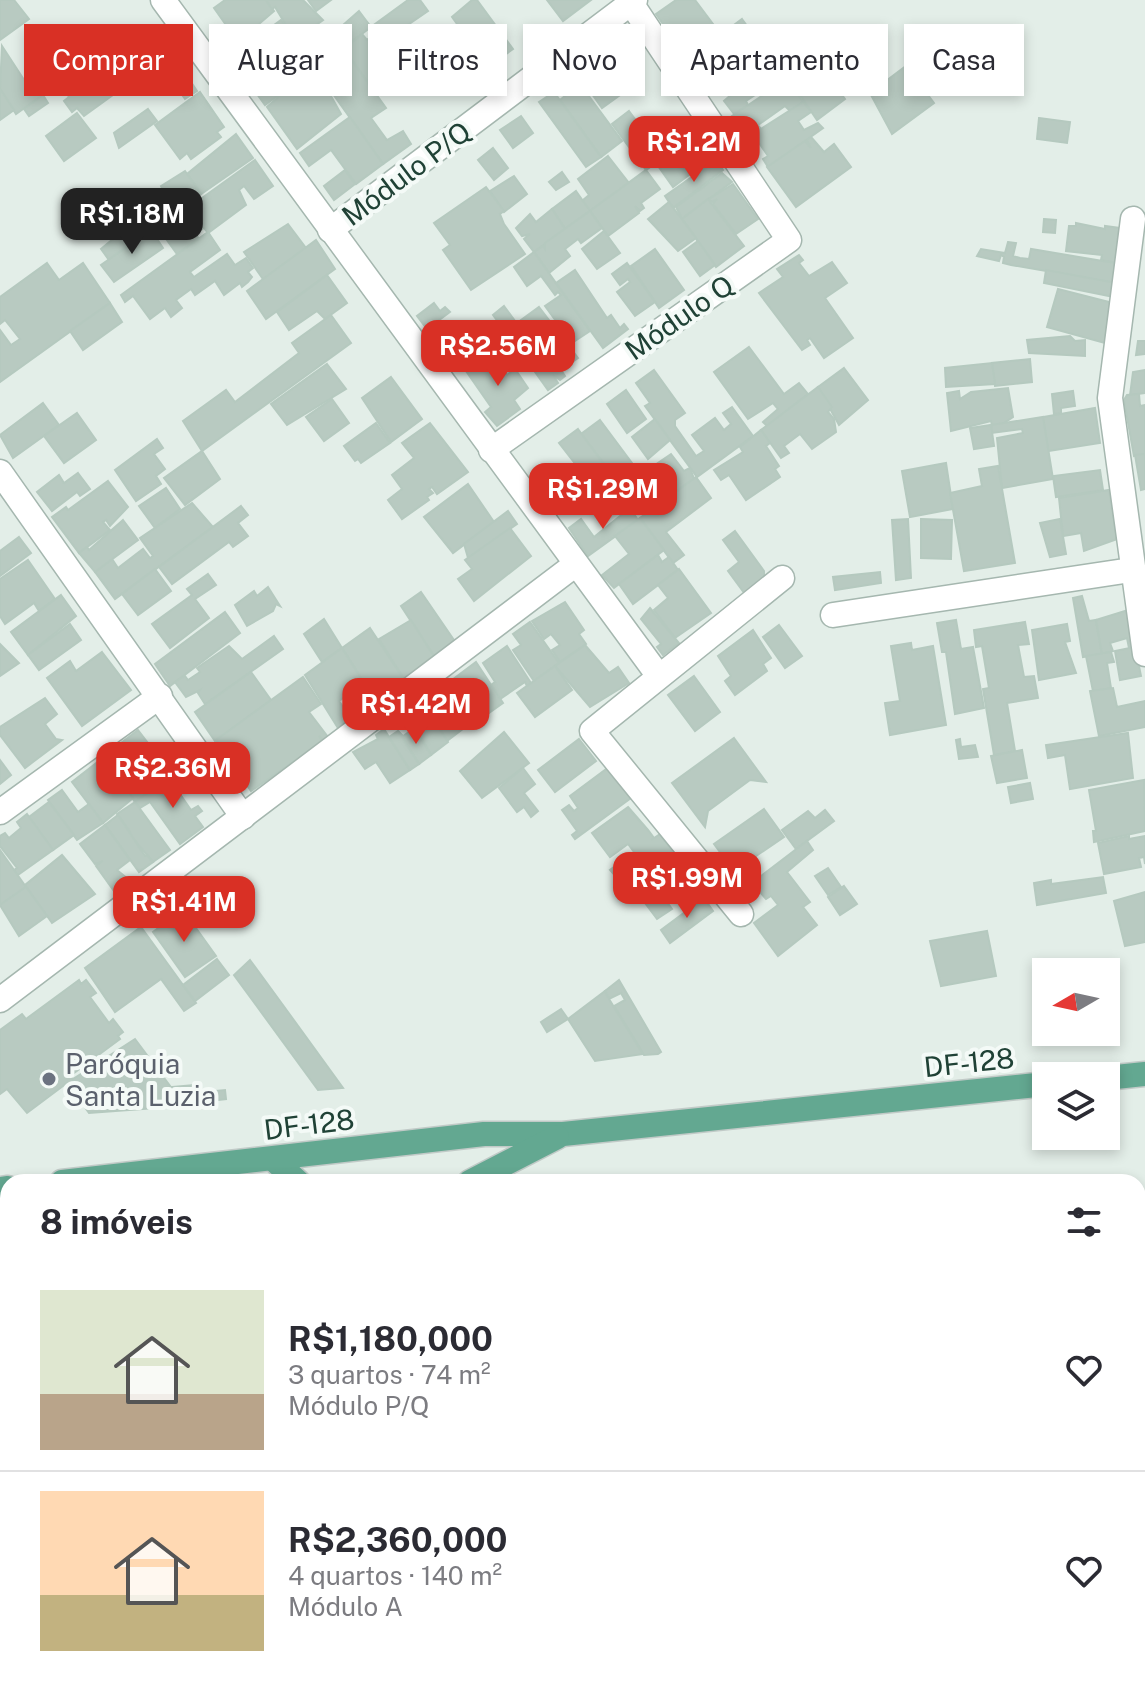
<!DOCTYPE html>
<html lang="pt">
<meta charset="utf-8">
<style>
:root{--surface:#fff;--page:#f2f2f3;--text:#2b2b33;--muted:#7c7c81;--line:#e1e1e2;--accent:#d93025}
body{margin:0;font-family:"Public Sans",sans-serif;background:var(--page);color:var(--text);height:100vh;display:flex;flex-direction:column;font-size:30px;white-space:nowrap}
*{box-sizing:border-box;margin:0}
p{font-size:26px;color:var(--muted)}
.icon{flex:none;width:44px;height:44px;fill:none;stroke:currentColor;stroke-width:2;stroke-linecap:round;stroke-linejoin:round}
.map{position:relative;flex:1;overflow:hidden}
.side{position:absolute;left:0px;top:1174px;width:1146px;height:514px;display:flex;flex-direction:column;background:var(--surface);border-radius:24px 24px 0 0;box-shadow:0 4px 12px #0003}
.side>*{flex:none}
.guide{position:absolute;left:24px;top:24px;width:1098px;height:72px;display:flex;gap:16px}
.needle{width:52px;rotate:261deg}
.fabs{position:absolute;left:1032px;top:958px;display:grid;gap:16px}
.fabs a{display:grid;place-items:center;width:88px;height:88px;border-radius:0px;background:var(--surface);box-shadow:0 4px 12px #0003;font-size:40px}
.price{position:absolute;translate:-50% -68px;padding:0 18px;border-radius:16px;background:var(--accent);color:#fff;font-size:26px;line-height:52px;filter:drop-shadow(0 2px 4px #0008)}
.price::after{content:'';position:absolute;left:50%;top:48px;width:24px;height:18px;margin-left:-12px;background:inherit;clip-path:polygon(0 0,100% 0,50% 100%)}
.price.current{background:#222;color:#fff}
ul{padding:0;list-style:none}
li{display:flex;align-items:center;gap:24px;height:200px;padding:0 40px}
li+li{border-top:2px solid var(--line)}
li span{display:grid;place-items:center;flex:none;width:224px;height:160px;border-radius:0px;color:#555}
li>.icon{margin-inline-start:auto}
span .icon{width:96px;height:96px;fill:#fffc;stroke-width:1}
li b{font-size:34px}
h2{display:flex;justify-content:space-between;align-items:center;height:96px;padding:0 40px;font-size:34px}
.chip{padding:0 28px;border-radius:0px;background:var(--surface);box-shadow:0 4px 12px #0003;font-size:28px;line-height:72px}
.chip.current{background:var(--accent);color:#fff}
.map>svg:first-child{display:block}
.building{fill:#b8cac1;stroke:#b5c9bf;stroke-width:2}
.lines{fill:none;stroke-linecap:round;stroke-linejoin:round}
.street-casing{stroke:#a5b7af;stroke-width:27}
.primary-casing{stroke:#c1cac7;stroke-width:27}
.street{stroke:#fff;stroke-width:24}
.primary{stroke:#63a891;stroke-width:24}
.worship-dot{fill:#6b7280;stroke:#f4faf7;stroke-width:3}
.labels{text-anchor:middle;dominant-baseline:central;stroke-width:8;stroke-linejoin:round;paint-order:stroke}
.street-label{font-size:28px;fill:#204236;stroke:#f4faf7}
.worship-label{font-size:28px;fill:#5b616d;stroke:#f4faf7;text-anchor:start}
</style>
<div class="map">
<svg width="1145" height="1687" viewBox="0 0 1145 1687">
<rect width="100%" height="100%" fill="#e3eee8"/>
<g class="building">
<path d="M0 0H14L29 19 0 40Z"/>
<path d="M225 0H266L274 11 238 42 214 8Z"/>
<path d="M266 0H303L323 20 295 40 275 7 272 9Z"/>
<path d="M308 0H331L316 11Z"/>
<path d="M408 0H420L428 11 399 31 429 68 410 81 371 27Z"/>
<path d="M472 0H477L513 49 488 67 452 17Z"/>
<path d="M547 0H591L563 21Z"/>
<path d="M676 0H695L719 32 686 57 656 14Z"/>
<path d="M359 11 371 27 343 48 333 34Z"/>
<path d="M742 19 761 45 749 54 730 28Z"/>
<path d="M281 20 295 40 245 76 236 63 256 48 253 45 262 39 259 36Z"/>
<path d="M375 33 399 66 371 87 344 49 362 34 367 40Z"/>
<path d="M2 46 28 86 50 71 59 83 16 114 0 89Z"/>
<path d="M343 48 386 108 371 118 387 140 403 131 411 144 383 164 318 73 337 58 334 54Z"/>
<path d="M302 51 315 68 265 105 244 76 269 59 276 69Z"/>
<path d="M812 54 845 99 817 120 785 73Z"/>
<path d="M95 63 117 92 84 116 77 108 72 112 64 101 69 97 62 87Z"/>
<path d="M756 65 770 85 746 101 748 105 734 114 724 101 732 94 726 86Z"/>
<path d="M906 66 934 103 892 134 870 93Z"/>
<path d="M613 70 627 90 602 108 585 84Z"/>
<path d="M317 71 341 114 297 149 267 107 292 85 294 88Z"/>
<path d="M187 76 197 91 185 99 175 85Z"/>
<path d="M787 79 803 102 790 111 785 106 758 125 761 129 748 138 732 116Z"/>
<path d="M580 84 622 141 601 157 560 100Z"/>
<path d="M0 89 14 110 0 120Z"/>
<path d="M200 92 224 127 217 132 221 137 191 159 187 153 180 159 155 125Z"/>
<path d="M554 92 601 157 586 167 539 102Z"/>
<path d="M43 95 48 103 29 116 24 109Z"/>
<path d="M803 102 811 112 798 121 804 130 818 123 823 128 768 167 763 159 768 156 753 134Z"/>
<path d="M148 109 157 121 119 148 114 133Z"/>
<path d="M629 111 650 139 658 133 672 151 646 170 612 124Z"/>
<path d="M77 113 96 138 64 161 46 136Z"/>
<path d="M521 116 533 133 513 148 500 130Z"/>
<path d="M350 117 383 164 356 184 331 150 309 166 300 153Z"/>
<path d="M1039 118 1070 122 1067 143 1037 139Z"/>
<path d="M697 132 709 149 701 155 706 162 673 187 658 166Z"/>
<path d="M236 134 253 158 201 194 187 174Z"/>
<path d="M811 137 824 152 834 144 851 167 796 207 767 167 805 141 811 148 807 140Z"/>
<path d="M493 148 508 168 494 180 478 160Z"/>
<path d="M608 156 629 183 590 211 582 201 589 195 578 179Z"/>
<path d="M255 160 273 186 254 199 244 186 239 190 246 205 208 233 204 228 195 233 199 239 177 254 159 229Z"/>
<path d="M716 160 723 170 673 208 665 196Z"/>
<path d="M345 170 355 184 334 200 324 186Z"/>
<path d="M646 170 660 189 641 203 644 208 640 211 635 206 639 213 608 236 590 211Z"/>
<path d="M185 171 201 194 109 260 101 249 119 234 113 224 124 216 130 224 145 213 140 206 163 190 161 186Z"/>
<path d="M562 172 569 182 556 190 549 182Z"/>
<path d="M722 173 732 182 682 219 676 207Z"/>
<path d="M514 176 527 194 504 212 490 191Z"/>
<path d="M733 184 758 219 736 234 713 204 717 199 712 202 709 199Z"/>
<path d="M486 187 504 211 500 214 504 224 525 254 471 290 443 250 450 245 434 223Z"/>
<path d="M576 191 590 211 565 229 552 209Z"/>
<path d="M708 199 744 246 716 267 682 219Z"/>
<path d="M669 202 696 238 678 251 648 219Z"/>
<path d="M552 209 565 229 534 252 524 239 530 234 522 236 516 228 530 214 536 222Z"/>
<path d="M590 211 602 228 581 243 578 239 565 249 570 256 549 273 534 252 543 246 545 249V243Z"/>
<path d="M1044 219 1056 220 1055 233 1043 232Z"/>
<path d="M1076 223 1105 229V226L1121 228 1117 263 1101 260 1102 255 1066 251 1069 226H1076Z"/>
<path d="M288 224 306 248 263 279 244 252Z"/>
<path d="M151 230 163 248 114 282 101 265Z"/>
<path d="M604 231 620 253 597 269 582 249Z"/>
<path d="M208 232 220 250 190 272 194 277 227 254 235 265 246 258 253 268 248 272 252 277 248 282 242 287 240 283 224 295 215 281 195 295 191 289 176 300 182 308 171 317 165 308 150 319 133 296 125 302 121 295Z"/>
<path d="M316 240 335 269 266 319 247 291Z"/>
<path d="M698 241 715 265 700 276 683 252Z"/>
<path d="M1008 242 1016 243 1013 256 1020 258 1029 259 1031 249 1121 264 1116 283 1011 265 1003 263 1004 257 1001 255 999 261 977 256 981 249 1005 253Z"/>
<path d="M655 249 684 290 659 308 631 266Z"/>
<path d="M534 252 590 331 572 343 545 306 561 295 558 292 555 295 541 276 527 286 514 267Z"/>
<path d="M799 255 803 260 799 263 809 276 832 262 847 283 825 298 853 338 824 358 810 338 807 340 810 345 802 350 759 293 783 277 777 269Z"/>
<path d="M47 263 59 280 83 263 110 303 0 382V330L11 345 20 339 5 320 0 324V297Z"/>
<path d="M627 263 655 302 635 316 617 292 630 282 628 279 620 285 612 274Z"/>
<path d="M575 270 607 318 611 315 620 328 624 324 628 329 603 348 556 283Z"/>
<path d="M1046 270 1116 283 1114 297 1044 283Z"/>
<path d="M327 275 347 303 325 319 317 311 289 330 277 312Z"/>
<path d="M1058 289 1113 303 1105 343 1047 327Z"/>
<path d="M110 303 122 322 83 350 70 331Z"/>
<path d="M434 303 440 311 445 307 450 312 427 329 417 316Z"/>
<path d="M504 306 518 325 507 334 493 315Z"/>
<path d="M539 307 578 358 561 370 565 376 560 380 553 375 558 383 548 390 528 362 530 360 514 330 519 326 517 323Z"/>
<path d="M331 315 351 343 202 451 183 421 226 390 235 402 299 353 292 343Z"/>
<path d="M1070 336 1075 341 1085 340V356L1029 353 1027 340Z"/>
<path d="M1138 341H1145V354L1136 355Z"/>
<path d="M749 347 784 394 799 383 808 394 767 426 763 422 778 409 773 403 748 419 714 372Z"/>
<path d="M492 352 507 375 515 369 528 388 514 400 520 409 497 426 485 412 491 407 466 371Z"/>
<path d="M1030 359 1032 382 995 386 992 363Z"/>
<path d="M992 363 995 384 946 387 945 368Z"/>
<path d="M327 364 346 389 287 425 271 404Z"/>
<path d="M844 368 868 400 839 425 818 387Z"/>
<path d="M654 370 685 413 675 420V426L696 456 704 451 692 435 715 418 724 430 731 424 723 413 732 407 753 436 697 477 645 406 650 403 636 383Z"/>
<path d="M1145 370V393L1130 395 1133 372Z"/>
<path d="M391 377 422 419 391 442 362 398Z"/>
<path d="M818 387 832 407 828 412 834 419 836 432 812 449 800 434 784 446 789 453 781 458 761 430Z"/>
<path d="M1008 388 1013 417 1004 423 992 425 991 421 951 431 947 393 959 391 960 399 971 392Z"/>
<path d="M626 390 646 419 627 433 607 404Z"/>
<path d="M1073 391 1075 406 1061 408V413L1054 414 1052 394Z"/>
<path d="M1139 394 1140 406 1145 405V454L1134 456 1124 400 1127 395Z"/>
<path d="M332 399 349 423 324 441 306 417Z"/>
<path d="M43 403 59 425 13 458 0 435Z"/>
<path d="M1095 408 1100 443 1048 451 1043 417Z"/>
<path d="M77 413 96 440 64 463 44 436Z"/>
<path d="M1043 417 1053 479 1002 488 997 438 1023 433 1022 429 992 433 991 425Z"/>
<path d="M655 419 670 440 648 459 632 437Z"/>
<path d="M600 420 632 463 614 477 581 434Z"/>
<path d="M376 423 390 443 361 463 358 459 355 461 344 446Z"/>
<path d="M430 423 468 472 437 494 432 487 429 489 433 493 427 497 429 500 402 519 388 500 402 489 392 475 414 458 402 443Z"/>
<path d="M991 425 994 446 974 449 970 428Z"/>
<path d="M578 429 608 470 600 475 597 470 584 475 559 443Z"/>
<path d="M761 430 770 443 766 446 779 466 775 469 780 477 746 500 729 475 721 480 714 470 743 452 740 447Z"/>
<path d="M157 439 163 448 154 454 165 469 156 476 161 484 136 501 115 470Z"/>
<path d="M202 451 220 479 185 505 164 478Z"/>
<path d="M671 454 684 471 690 468 694 479 647 514 626 486 646 471 659 490 665 485 652 467Z"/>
<path d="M1145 454V489L1141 490 1135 455Z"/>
<path d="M946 463 953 509 910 517 902 471Z"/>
<path d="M998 466 1015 563 964 571 950 493 982 486 979 469Z"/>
<path d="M1100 470 1103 490 1056 497 1053 476Z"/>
<path d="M78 473 90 489 80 496 77 492 52 511 37 492 59 475 64 483Z"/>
<path d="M696 477 711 498 666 532 684 555 673 563 640 518Z"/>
<path d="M108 481 128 507 110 526 106 520 103 522 110 530 79 553 52 517 66 507 68 510Z"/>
<path d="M468 484 494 522 453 553 424 517Z"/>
<path d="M166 488 180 509 155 528 139 506Z"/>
<path d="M1109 490 1117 539 1084 551 1081 533 1063 536 1059 498Z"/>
<path d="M626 502 638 520 588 556 569 528 581 519 594 537 625 512 620 506Z"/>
<path d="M192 503 213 527 115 599 95 572 112 559 118 568 143 549 150 558 153 556 140 538Z"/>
<path d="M241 506 248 515 238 523 248 536 233 547 229 542 172 584 159 567Z"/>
<path d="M508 511 517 524 468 558 464 544Z"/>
<path d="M640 518 664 550 614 588 602 575 629 554 615 536Z"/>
<path d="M908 519 911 578 896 580 892 520Z"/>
<path d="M921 519 952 520 951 559 921 558Z"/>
<path d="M1060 519 1066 554 1050 557 1040 523Z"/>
<path d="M123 520 138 540 95 572 79 553 87 547 89 550Z"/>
<path d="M510 528 531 556 474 601 458 579 472 569 465 560Z"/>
<path d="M735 531 764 571V580L745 594 728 571 739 562 723 540Z"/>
<path d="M19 537 31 553 0 576V551Z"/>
<path d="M658 555 662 562 669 557 678 570 633 604 619 584Z"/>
<path d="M28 560 55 599 39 611 34 603 5 624 0 616V579Z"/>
<path d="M155 569 171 591 138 615 122 594Z"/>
<path d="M679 569 711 613 675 638 654 610 668 598 658 585Z"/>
<path d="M880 572 881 583 835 590 833 577Z"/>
<path d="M208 574 216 585 195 599 209 618 170 648 152 624 192 595 187 589Z"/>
<path d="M268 587 280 606 276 604 273 611 247 626 235 605 254 591 257 596Z"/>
<path d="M421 592 456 643 435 658 401 606Z"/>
<path d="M61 595 76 616 28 655 11 632Z"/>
<path d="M1082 596 1089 621 1096 620 1102 654 1083 657 1073 598Z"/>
<path d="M565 602 584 630 579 634 586 644 560 662 552 650 560 645 551 634 544 639 532 621Z"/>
<path d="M650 608 679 643 663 655 657 647 661 644 641 619Z"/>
<path d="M1128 610 1135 647 1129 648 1127 638 1110 643 1113 651 1102 654 1096 620Z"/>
<path d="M225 612 240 633 170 686 155 664Z"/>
<path d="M324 619 342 648 322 662 304 634Z"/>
<path d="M411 620 435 658 405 681 379 639Z"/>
<path d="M956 620 961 649 973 647 984 708 955 714 946 652H942L937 623Z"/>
<path d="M530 622 559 663 534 681 513 650 521 645 513 634Z"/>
<path d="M1025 622 1029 644 1018 645 1024 677 1034 676 1038 698 1007 703 1015 751 994 755 983 689 989 688 982 646 976 647 974 630Z"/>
<path d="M70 624 81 640 39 670 28 655Z"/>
<path d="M1067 624 1070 641 1065 642 1076 673 1039 680 1032 630Z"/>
<path d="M779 625 802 656 785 668 763 637Z"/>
<path d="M370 628 405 681 376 702 342 648Z"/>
<path d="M753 630 771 658 763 664 767 671 735 695 725 681 731 676 718 656Z"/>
<path d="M274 636 283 649 205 704 198 693 200 690 186 697 175 682 185 676 188 680 200 672 197 668 229 646 242 659Z"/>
<path d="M911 643 912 650 933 646 946 725 890 735 885 703 900 701 891 646Z"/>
<path d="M0 644 19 663 0 676Z"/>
<path d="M585 645 609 673 618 667 629 683 590 707 555 666Z"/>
<path d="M507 646 531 683 527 686 525 682 500 699 491 685 495 682 483 663Z"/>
<path d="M1135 647 1141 676 1120 680 1115 651Z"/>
<path d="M342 648 364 683 339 701 351 719 338 728 305 675Z"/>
<path d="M102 652 131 690 82 726 47 678 70 661 76 671Z"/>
<path d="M1111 652 1114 662 1107 663 1111 688 1093 691 1086 656Z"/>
<path d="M476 662 503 703 475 723 470 717 475 714 461 691 456 694 448 683Z"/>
<path d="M555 666 572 690 535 717 517 693Z"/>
<path d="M251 672 271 700 215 741 195 712Z"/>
<path d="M694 676 720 712 695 731 668 695Z"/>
<path d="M303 677 321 704 309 712 328 737 324 740 319 736 322 742 251 791 216 740Z"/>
<path d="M448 683 456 694 451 697 468 725 447 741 424 705Z"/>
<path d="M1113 688 1117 707 1145 701V727L1099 736 1090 691Z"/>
<path d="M45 698 57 714 45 724 56 739 62 740 25 768 0 735V727Z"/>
<path d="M432 717 448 742 431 755 415 728Z"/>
<path d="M415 728 431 755 419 764 398 731 403 736Z"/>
<path d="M384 729 410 770 390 783 376 762 365 769 353 752 378 739 376 735Z"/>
<path d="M138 730 164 764 160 767 163 770 141 788 146 794 135 802 103 757Z"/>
<path d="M398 731 419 764 410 770 389 737Z"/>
<path d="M504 732 529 763 482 798 460 771Z"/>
<path d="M1128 733 1133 778 1070 789 1065 755 1048 758 1046 745Z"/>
<path d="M734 738 766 782 750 780 708 811 705 827 672 783Z"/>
<path d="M579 739 596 761 555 792 538 770Z"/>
<path d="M960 739 961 747 975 745 978 757 959 759 956 740Z"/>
<path d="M1022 750 1027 778 997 783 991 756Z"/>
<path d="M104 757 133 798 103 823 72 782Z"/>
<path d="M0 760 11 775 0 784Z"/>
<path d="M609 767 631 798 575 839 572 835 577 831 562 810 569 805 574 811 578 808 570 796Z"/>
<path d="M523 768 535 784 524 793 538 811 531 817 524 807 517 812 499 788Z"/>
<path d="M169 778 191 810 198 806 202 811 195 816 203 827 180 844 150 802 140 808 135 802Z"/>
<path d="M1144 780 1145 831 1094 842 1093 831H1096L1089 790Z"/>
<path d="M1030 783 1033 799 1011 803 1008 787Z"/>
<path d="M62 790 78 812 89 804 103 823 77 840 48 800Z"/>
<path d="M49 802 74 835 53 850 29 817Z"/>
<path d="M135 802 170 850 153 862 128 833 130 832 117 814Z"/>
<path d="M628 807 648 830 654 838 651 840 660 834 672 851 626 888 610 870 634 852 628 844 610 857 592 833Z"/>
<path d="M764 809 784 837 734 871 714 844Z"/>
<path d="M825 810 834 821 796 849 782 830 808 811 815 818Z"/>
<path d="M27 814 53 850 18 875 14 870 17 868 0 846V836L5 833 9 838 21 828 17 822Z"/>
<path d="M118 815 145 856 147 855 153 862 139 872 105 825Z"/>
<path d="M105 825 130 860 117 870 129 880 114 891 96 866 103 861 95 864 80 844Z"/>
<path d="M1129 836V839L1145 836V864L1144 857 1139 858 1141 867 1104 874 1098 843Z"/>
<path d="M807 841 813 850 787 872 810 902 803 907 817 925 778 956 754 923 778 905 771 896 766 899 752 883Z"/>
<path d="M0 850 26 887 0 905Z"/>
<path d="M62 855 95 894 52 923 25 885Z"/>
<path d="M668 861 684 882 664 898 672 909 657 919 633 887Z"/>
<path d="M828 868 841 887 828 895 815 876Z"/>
<path d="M1103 877 1106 893 1037 905 1034 883 1051 880V884Z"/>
<path d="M844 886 857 904 840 915 828 897Z"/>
<path d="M26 887 47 916 19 936 0 905Z"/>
<path d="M1145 892V942L1125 946 1114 901Z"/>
<path d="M704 898 713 911 670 943 661 930Z"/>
<path d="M183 910 216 956 185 977 153 932Z"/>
<path d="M141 927 196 1003 184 1011 161 979 115 1012 85 968Z"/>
<path d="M987 931 996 976 941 986 930 941Z"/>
<path d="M217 959 229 975 195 1001 183 985Z"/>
<path d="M250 960 280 1001 343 1088 318 1090 234 975Z"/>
<path d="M79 980 81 984 86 980 96 993 90 997 109 1023 113 1019 123 1032 118 1036 120 1039 70 1076 73 1079 135 1039 185 1106 89 1113 67 1083 27 1113 7 1089 0 1094V1030L22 1014 26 1019Z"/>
<path d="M619 980 661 1052 658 1054 644 1055 614 1006 625 1000 621 993 609 999 605 991Z"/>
<path d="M605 991 609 999 643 1054 595 1061 568 1019Z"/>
<path d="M561 1009 568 1019 547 1032 541 1022Z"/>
<path d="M194 1085 195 1093 225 1090 226 1099 183 1104 171 1087Z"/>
<path d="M7 1360 8 1444 0 1450V1365Z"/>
<path d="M0 1511 8 1520V1556L0 1546Z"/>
<path d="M0 1572 8 1582V1604L0 1594Z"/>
<path d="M0 1594 8 1604V1623L0 1630Z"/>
<path d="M8 1632V1680H16L8 1687H0V1639Z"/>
<path d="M75 1680H84L90 1687H69Z"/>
<path d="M205 1680H223L229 1687H210Z"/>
<path d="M260 1680H277L282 1687H252Z"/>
<path d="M277 1680H297L302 1687H282Z"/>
</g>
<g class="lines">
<defs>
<g id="street">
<path d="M163 0 658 675"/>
<path d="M1133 219 1110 398 1145 654"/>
<path d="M330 230 635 0"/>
<path d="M491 450 789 240 629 0"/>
<path d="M0 472 243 817"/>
<path d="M833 615 1131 570"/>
<path d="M0 812 160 696"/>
<path d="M741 914 592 731 782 578"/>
<path d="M0 1000 576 564"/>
<path d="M0 1463 8 1456"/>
<path d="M125 1687 133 1680"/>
</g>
<g id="primary">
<path d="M1106 1078 1145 1074"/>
<path d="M273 1159 298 1182"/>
<path d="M62 1182 484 1134H563L1046 1084"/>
<path d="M470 1182 557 1137"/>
<path d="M0 1189 8 1188"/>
<path d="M0 1275 8 1274"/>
</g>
</defs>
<use href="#street" class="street-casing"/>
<use href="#primary" class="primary-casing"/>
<use href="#street" class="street"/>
<use href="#primary" class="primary"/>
</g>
<circle class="worship-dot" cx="49" cy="1079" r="8"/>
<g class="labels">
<g class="street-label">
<text transform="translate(406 173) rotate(-37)">Módulo P/Q</text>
<text transform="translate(679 317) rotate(-35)">Módulo Q</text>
<text transform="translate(969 1062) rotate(-6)">DF-128</text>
<text transform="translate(309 1124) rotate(-7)">DF-128</text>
</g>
<g class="worship-label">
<text x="65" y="1063">Paróquia<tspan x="65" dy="32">Santa Luzia</tspan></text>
</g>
</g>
</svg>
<div class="fabs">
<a><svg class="needle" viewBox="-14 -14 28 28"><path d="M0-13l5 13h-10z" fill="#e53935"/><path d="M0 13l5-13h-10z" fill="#7c7c81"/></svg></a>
<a><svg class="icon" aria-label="layers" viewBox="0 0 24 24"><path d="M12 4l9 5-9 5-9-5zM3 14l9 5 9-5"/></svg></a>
</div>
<b class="price" style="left:694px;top:184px">R$1.2M</b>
<b class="price current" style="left:132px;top:256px">R$1.18M</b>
<b class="price" style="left:498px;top:388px">R$2.56M</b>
<b class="price" style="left:603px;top:531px">R$1.29M</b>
<b class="price" style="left:416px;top:746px">R$1.42M</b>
<b class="price" style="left:173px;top:810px">R$2.36M</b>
<b class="price" style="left:687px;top:920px">R$1.99M</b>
<b class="price" style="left:184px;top:944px">R$1.41M</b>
<div class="guide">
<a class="chip current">Comprar</a>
<a class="chip">Alugar</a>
<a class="chip">Filtros</a>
<a class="chip">Novo</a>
<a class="chip">Apartamento</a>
<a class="chip">Casa</a>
</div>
<section class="side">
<h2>8 imóveis<svg class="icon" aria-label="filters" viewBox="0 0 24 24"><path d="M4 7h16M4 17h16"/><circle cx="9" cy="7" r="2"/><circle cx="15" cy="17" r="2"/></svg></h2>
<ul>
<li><span style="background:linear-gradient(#dfe7d0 65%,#b9a48a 0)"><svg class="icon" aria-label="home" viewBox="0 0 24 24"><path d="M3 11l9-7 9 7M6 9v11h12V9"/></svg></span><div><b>R$1,180,000</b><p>3 quartos · 74 m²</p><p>Módulo P/Q</p></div><svg class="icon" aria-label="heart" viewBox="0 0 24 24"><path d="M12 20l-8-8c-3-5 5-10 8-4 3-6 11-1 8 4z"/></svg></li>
<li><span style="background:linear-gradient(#ffd9b3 65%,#c2b280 0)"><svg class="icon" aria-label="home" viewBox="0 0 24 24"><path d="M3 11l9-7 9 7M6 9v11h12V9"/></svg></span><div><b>R$2,360,000</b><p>4 quartos · 140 m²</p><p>Módulo A</p></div><svg class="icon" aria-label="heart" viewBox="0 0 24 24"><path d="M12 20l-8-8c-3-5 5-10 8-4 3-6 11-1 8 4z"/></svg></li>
</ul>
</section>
</div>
